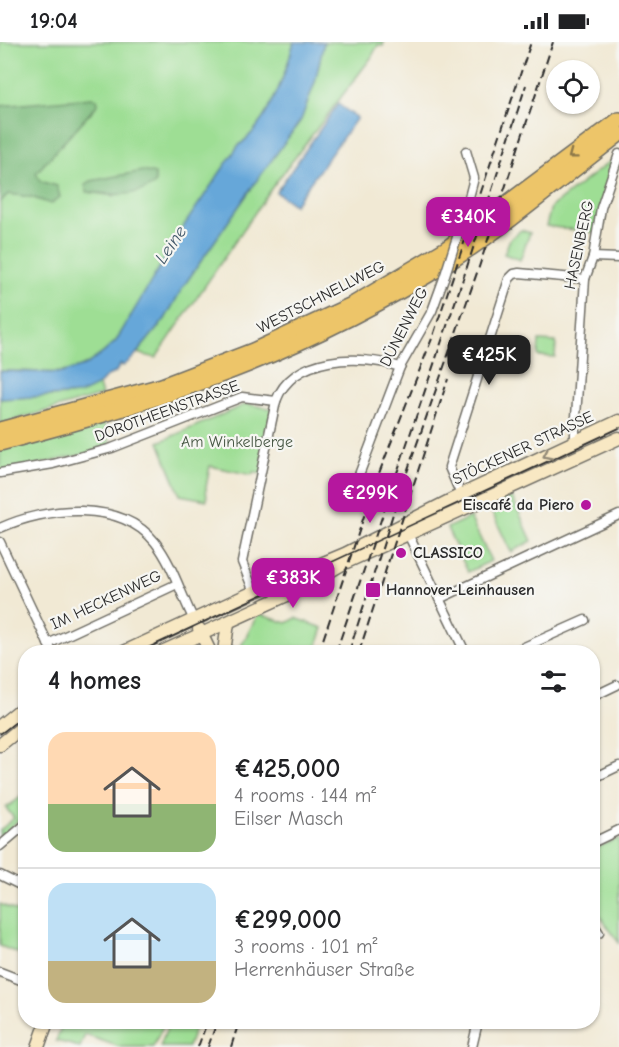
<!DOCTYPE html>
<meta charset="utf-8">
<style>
:root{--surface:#fff;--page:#f2f2f2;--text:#202124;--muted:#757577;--line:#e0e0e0;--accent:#b5179e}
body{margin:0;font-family:"Comic Neue",sans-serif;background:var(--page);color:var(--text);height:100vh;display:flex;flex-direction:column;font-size:22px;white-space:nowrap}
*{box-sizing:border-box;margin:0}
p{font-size:20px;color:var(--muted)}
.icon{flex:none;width:33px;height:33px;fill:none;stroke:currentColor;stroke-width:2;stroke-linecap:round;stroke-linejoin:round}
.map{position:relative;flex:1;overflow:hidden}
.side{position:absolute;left:18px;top:603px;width:582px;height:384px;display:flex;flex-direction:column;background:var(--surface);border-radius:24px;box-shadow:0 2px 4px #0004}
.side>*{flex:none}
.fabs{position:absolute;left:546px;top:18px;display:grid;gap:12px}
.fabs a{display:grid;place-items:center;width:54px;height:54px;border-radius:50%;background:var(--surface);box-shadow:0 2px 4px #0004;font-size:30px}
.price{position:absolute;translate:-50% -51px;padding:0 14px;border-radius:12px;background:var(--accent);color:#fff;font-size:20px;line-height:39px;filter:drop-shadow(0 2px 3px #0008)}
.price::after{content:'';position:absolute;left:50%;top:36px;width:18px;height:14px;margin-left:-9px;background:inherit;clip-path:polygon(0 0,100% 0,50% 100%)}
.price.current{background:#222;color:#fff}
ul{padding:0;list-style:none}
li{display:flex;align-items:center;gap:18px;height:150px;padding:0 30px}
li+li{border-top:2px solid var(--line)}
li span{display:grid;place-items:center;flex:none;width:168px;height:120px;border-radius:18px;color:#555}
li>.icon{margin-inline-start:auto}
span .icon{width:72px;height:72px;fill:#fffc;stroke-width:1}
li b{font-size:26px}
h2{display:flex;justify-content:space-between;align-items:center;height:72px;padding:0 30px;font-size:26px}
.status{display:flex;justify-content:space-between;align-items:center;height:42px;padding:0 30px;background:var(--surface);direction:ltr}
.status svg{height:16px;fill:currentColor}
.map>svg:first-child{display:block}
.green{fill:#9ede94;stroke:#648460;stroke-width:1.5;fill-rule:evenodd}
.forest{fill:#7ebd7e;stroke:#547454;stroke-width:1.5}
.water{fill:#66a7d9;stroke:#486982;stroke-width:1.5}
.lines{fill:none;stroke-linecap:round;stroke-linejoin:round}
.street-casing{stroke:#706e66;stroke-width:11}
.secondary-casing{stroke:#706e66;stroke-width:15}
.highway-casing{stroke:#706e66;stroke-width:18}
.street{stroke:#fff;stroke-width:8}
.secondary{stroke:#f8e8c3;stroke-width:12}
.highway{stroke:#edc569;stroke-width:15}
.tram{stroke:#2b2b2b;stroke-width:1.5}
.rail{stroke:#2b2b2b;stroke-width:2;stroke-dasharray:9 4.5;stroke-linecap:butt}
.street-bridge-casing{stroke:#706e66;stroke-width:11;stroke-linecap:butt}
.street-bridge{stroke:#fff;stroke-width:8}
.oneway{stroke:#8c784a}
.oneway2{stroke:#928a77}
.poi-dot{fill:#b5179e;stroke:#f6f6f2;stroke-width:2}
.labels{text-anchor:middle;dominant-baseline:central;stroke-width:4.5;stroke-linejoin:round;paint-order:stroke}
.street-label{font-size:16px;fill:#2b2b2b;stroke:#f6f6f2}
.park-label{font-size:16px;fill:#485845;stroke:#f6f6f2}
.poi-label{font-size:16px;font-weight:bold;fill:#2b2b2b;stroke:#f6f6f2;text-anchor:start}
.water-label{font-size:18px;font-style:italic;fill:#405668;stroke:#f6f6f2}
</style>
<div class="status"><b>19:04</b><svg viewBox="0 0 49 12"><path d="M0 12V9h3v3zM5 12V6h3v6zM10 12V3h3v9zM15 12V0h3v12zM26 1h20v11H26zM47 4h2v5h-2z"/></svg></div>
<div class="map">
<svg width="619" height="1005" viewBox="0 0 619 1005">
<rect width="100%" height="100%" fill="#f6f6f2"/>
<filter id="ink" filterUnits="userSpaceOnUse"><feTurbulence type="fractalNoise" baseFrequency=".0167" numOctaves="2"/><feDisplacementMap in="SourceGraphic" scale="12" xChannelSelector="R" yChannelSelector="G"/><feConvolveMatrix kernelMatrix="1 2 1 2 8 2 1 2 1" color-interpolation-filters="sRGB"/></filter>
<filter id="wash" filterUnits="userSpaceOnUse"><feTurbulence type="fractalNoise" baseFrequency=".008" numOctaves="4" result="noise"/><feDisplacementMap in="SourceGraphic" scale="24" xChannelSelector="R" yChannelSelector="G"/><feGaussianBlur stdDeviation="1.35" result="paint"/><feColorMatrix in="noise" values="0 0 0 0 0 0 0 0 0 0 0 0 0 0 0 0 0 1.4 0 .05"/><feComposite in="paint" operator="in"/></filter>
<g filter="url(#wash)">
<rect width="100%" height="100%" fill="#f1e9d4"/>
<g class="green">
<path d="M0 0H294C285 35 268 82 238 104L116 299C71 343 55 327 0 329V160L8 152 31 155 51 162 36 131 98 62 97 57 0 64ZM100 138 114 154 87 150 91 139Z"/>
<path d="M324 0H384L383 4 378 3 371 16 273 144 156 316 137 311 165 277 183 245 255 141 301 78 315 40Z"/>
<path d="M617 114 597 191 546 184 551 165Z"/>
<path d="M521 188 530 191 520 218 504 212 510 197Z"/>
<path d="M539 299 556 300 555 315 538 314Z"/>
<path d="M99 343 102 353 0 382V357L70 353Z"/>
<path d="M246 362 274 367 262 432 253 430 252 433 210 424 206 445 207 458 180 453 159 400Z"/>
<path d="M103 378 112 406 0 431V405Z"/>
<path d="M512 455 532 499 511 510 489 464Z"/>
<path d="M470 475 491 519 468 530 447 486Z"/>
<path d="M258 572 287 581 296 576 323 586 315 610H238Z"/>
<path d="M25 752V773L0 794V788L14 776 6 766Z"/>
<path d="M619 796V901L593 864 592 808Z"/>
<path d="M0 862 25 873V914L0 904Z"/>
<path d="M63 980H165L153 1005H120L85 993 80 1005 56 999Z"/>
<path d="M169 980H197L188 1005H160Z"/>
</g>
<g class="forest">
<path d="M92 56 97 57 98 62 36 131 40 139 57 144 60 155 51 162 31 155 8 152 0 160V64Z"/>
<path d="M143 129 155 132V142C134 156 111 153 87 150L85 143 91 139Z"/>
</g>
<g class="water">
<path d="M294 0H324L315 40 301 78 255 141 183 245 165 277 133 316 123 324 121 322 115 331 107 334 99 343 80 352 0 357V329L61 331 84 324 103 311 116 299 185 182 238 104C268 82 285 34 294 0Z"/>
<path d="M338 62 357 76 294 163 276 150Z"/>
</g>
</g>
<g filter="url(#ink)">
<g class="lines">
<defs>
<g id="street">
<path d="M466 109 474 136 466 167"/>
<path d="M593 215 619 216"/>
<path d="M576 375 585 237 593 215 601 166 619 112"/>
<path d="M575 388V400"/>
<path d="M0 431 53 422 112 406 242 355 276 359C293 313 360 312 400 325"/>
<path d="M357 438 400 325 432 269 444 236"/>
<path d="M461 453 449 425 509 237 514 232 519 231 585 237"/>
<path d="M0 486C46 465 120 457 155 500 173 523 181 553 194 578"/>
<path d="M408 492 465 610"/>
<path d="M0 500 52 610"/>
<path d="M254 550 242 520 276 359"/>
<path d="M439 557 619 473"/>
<path d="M48 602 177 542"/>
<path d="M513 610 585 578"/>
<path d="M592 655 617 643"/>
<path d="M592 737 619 724"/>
<path d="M592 801 619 788"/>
<path d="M0 804 26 782"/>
<path d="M0 833 26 846"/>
<path d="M592 880 599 891"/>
<path d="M0 930 26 940"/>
<path d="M472 1005 478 980"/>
</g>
<g id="secondary">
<path d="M199 587 210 610"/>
<path d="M124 610 254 550 345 512 461 453 619 379"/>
<path d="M162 610 298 548 342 522 619 396"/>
<path d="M224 610 228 581"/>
<path d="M0 684 26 663"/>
<path d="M0 703 26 682"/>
<path d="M38 1005 47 980"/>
</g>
<g id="highway">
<path d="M0 388 162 344 253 309 354 262 446 207 619 78"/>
<path d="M0 401C167 358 305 310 452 218 510 181 564 134 619 92"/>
</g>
</defs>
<use href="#street" class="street-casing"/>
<use href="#secondary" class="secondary-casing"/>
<use href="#highway" class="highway-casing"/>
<use href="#street" class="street"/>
<use href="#secondary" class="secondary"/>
<use href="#highway" class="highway"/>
<g class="tram">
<path d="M139 610 619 386"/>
<path d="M0 692 26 672"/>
</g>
<g class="rail">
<path d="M319 610 374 444 433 294 531 0"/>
<path d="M336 610 465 231 526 43"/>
<path d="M349 610 399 453 479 225 553 0"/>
<path d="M359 610 448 337"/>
<path d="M198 1005 207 980"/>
<path d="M208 1005 217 980"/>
<path d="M231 1005 239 980"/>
</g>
<defs>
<path id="street-bridge" d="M444 236 466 167"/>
</defs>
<use href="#street-bridge" class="street-bridge-casing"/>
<use href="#street-bridge" class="street-bridge"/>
</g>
<defs><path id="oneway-chevron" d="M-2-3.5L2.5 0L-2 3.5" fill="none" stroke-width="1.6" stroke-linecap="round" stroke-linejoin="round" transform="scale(1.5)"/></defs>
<use class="oneway" href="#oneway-chevron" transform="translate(572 113) rotate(143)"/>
<use class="oneway2" href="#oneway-chevron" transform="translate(547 413) rotate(155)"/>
</g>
<g class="poi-dot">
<circle cx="586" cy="463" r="6"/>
<circle cx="401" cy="511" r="6"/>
<rect x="365" y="540" width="16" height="16" rx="3"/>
</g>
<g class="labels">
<g class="street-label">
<text transform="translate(579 203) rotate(-78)">HASENBERG</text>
<text transform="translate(321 255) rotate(-27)">WESTSCHNELLWEG</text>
<text transform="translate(404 285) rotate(-63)">DÜNENWEG</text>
<text transform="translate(167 369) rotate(-20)">DOROTHEENSTRASSE</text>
<text transform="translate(523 406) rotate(-25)">STÖCKENER STRASSE</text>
<text transform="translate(106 558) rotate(-25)">IM HECKENWEG</text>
</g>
<g class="park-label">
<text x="237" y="400">Am Winkelberge</text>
</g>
<g class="poi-label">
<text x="574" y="463" text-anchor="end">Eiscafé da Piero</text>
<text x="413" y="511">CLASSICO</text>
<text x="386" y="548">Hannover-Leinhausen</text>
</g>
<g class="water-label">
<text transform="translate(171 203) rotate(-56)">Leine</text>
</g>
</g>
</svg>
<div class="fabs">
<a><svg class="icon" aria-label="locate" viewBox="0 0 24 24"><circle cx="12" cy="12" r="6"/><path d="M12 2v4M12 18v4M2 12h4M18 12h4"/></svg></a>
</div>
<b class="price" style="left:468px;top:206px">€340K</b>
<b class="price current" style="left:489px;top:344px">€425K</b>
<b class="price" style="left:370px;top:482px">€299K</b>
<b class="price" style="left:293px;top:567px">€383K</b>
<section class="side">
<h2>4 homes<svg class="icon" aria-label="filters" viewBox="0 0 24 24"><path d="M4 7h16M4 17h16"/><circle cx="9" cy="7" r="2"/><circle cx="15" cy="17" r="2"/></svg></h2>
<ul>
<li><span style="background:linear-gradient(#ffd9b3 60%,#8fb573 0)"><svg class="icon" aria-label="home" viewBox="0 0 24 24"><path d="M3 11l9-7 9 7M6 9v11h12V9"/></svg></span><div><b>€425,000</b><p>4 rooms · 144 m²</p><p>Eilser Masch</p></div></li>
<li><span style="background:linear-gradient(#bfe0f5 65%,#c2b280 0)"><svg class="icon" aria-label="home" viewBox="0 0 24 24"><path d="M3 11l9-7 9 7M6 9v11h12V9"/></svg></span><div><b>€299,000</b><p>3 rooms · 101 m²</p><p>Herrenhäuser Straße</p></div></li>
</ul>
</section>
</div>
